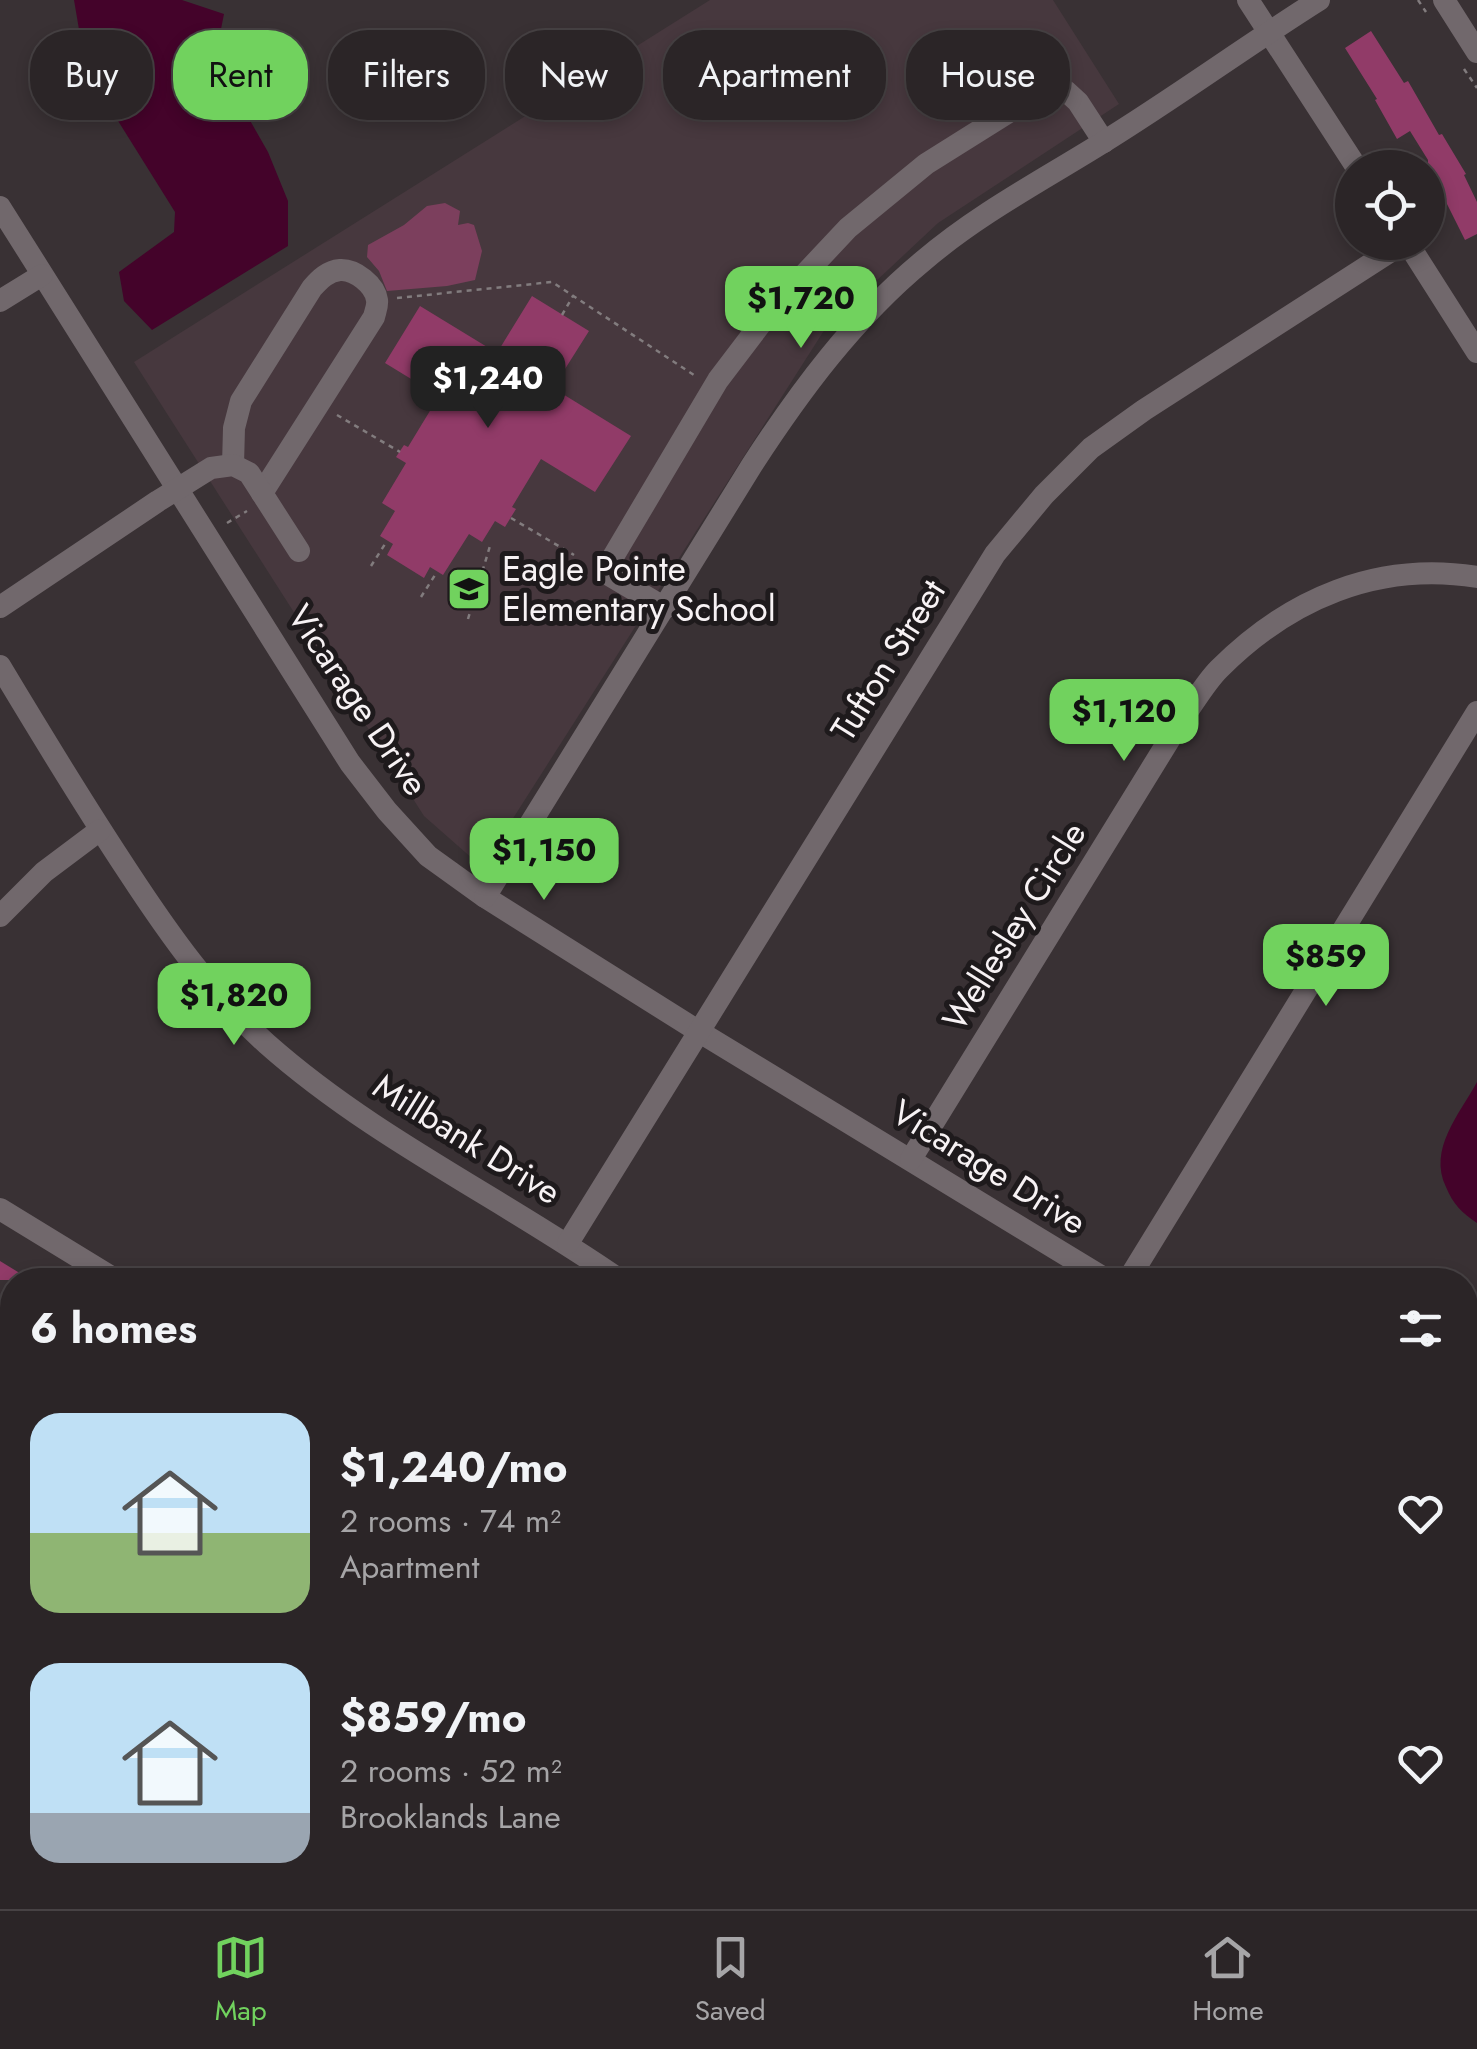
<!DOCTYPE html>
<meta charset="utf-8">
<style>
:root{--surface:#2b2527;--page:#373133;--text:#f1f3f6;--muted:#a6a5a7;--line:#474244;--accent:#71d25e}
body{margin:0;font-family:Jost,sans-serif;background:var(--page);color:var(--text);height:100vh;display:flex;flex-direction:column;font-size:38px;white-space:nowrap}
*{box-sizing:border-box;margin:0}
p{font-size:32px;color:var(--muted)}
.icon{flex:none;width:55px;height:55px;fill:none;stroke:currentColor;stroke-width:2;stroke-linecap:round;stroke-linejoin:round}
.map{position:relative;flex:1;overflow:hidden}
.side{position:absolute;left:0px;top:1268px;width:1478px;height:642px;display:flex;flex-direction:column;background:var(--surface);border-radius:40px 40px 0 0;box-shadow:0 5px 15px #0003,0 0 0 2px var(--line)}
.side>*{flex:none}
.guide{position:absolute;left:30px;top:30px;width:1418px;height:90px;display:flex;gap:20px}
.fabs{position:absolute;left:1335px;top:150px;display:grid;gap:20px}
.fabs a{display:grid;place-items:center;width:110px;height:110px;border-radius:50%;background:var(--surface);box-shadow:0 5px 15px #0003,0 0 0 2px var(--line);font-size:50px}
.price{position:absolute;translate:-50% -85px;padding:0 22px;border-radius:20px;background:var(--accent);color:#111;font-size:32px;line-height:65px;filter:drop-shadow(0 2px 5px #0008)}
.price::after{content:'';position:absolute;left:50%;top:60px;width:30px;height:22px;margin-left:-15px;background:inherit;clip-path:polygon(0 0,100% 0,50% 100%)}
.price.current{background:#222;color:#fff}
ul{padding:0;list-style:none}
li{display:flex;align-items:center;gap:30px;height:250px;padding:0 30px}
li span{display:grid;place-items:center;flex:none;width:280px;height:200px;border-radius:30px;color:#555}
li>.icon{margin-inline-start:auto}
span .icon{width:120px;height:120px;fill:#fffc;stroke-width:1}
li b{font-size:42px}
h2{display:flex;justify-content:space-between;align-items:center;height:120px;padding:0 30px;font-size:42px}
.tag{padding:0 35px;border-radius:40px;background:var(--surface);box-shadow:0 5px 15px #0003,0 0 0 2px var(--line);font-size:35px;line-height:90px}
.tag.current{background:var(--accent);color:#111}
.dock{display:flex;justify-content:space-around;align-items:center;height:140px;border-top:2px solid var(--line);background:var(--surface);font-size:28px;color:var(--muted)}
.dock a{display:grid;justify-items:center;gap:5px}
.dock .current{color:var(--accent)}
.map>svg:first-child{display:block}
.built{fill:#47383e}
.green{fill:#7c3f5d}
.water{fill:#44032a}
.building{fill:#913b68}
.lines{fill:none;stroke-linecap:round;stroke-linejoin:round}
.path{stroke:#827c7e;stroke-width:2.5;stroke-dasharray:5 5;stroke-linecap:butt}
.minor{stroke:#71686c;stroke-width:22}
.major{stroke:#c6749e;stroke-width:28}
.rail{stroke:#dfdadc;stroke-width:5}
.labels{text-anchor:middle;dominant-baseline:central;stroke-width:10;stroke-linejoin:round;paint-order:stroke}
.poi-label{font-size:35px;fill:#f7f2f4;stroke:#1e1a1c;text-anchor:start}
.street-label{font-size:35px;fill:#f7f2f4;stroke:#1e1a1c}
</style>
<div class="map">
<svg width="1477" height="1909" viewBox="0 0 1477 1909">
<rect width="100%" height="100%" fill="#393134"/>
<path class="built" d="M710 0H1053L1119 104 938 223 825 329 482 867 424 816 134 362Z"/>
<g class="green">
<path d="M445 203 460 211 458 225 468 223 474 225 482 251 475 280 447 286 387 291 379 271 367 257 368 245 404 225 427 206Z"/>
<path d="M0 1756 12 1768V1898H141L151 1909H0Z"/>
</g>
<g class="water">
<path d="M74 0H182L224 14 215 59 268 152 288 201V246L152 330 124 301 119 272 174 232 175 212 110 108 83 53Z"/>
<path d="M1477 1082V1223C1462 1213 1453 1204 1446 1187 1428 1149 1459 1115 1477 1082Z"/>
</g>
<g class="building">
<path d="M1371 31 1404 83 1408 81 1439 135 1442 134 1466 174 1464 175 1477 202V234L1465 240 1440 190 1428 197V160L1410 131 1397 139 1375 100 1377 99 1345 48Z"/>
<path d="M532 296 589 331 553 388 631 436 595 492 541 459 512 507 516 509 505 527 495 521 482 542 469 534 443 575 430 567 424 578 387 555 393 544 380 536 395 511 382 503 406 463 396 457 404 445 408 447 439 396 385 363 420 306 497 353Z"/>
<path d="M0 1261 31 1280H0Z"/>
</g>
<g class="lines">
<g class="path">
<path d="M1418 0 1426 12"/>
<path d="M1464 69 1477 88"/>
<path d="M397 298 552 282 694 375"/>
<path d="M562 315 573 296"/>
<path d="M337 415 400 452"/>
<path d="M511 518 574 555"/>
<path d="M227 523 247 511"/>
<path d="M371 566 387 541"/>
<path d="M421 597 437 572"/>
<path d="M468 619 490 546"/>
<path d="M0 1390 12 1398"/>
<path d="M825 1898 844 1909"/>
</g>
<g class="minor">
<path d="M1248 0 1357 168"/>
<path d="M1444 0 1477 52"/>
<path d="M0 207 350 763 387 811 428 856 485 897 698 1031 1107 1280"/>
<path d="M1407 242 1477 352"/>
<path d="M0 301 42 275"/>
<path d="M233 465 234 428 241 401 312 288C320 279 328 271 340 270 355 269 375 285 377 300 378 306 375 312 374 317L262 493"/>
<path d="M0 607 158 501 211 468 233 465 249 473 299 551"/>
<path d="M665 608 604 572 718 380 772 309 848 228 926 164 1044 90 1066 91 1078 102 1104 142"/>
<path d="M0 666C42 736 84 805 129 873 169 934 212 995 267 1044 373 1138 504 1199 620 1280"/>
<path d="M485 897 752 465C800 391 854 318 923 261 978 214 1041 181 1102 143 1175 98 1246 46 1319 0"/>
<path d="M0 916 44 872 100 830"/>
<path d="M911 1159 1182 719C1194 703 1205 683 1219 669 1289 599 1377 561 1477 577"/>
<path d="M0 1209 116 1280"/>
<path d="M568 1243 995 554 1044 495 1091 448 1144 410 1405 242"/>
<path d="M1128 1280 1477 712"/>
<path d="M1465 1443 1477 1447"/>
<path d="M1465 1745 1477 1744"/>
<path d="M1126 1898 1144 1909"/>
</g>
<g class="major">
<path d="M0 1740 12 1752"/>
<path d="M158 1898 168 1909"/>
</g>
<g class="rail">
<path d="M0 1575 12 1582"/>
<path d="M528 1898 547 1909"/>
</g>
</g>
<defs>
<symbol id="school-square" viewBox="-11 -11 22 22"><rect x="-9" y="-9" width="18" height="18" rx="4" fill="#71d25e" stroke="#1e1a1c"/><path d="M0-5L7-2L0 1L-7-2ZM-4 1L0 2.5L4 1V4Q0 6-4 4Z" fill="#111"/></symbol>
</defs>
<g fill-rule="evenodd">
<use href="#school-square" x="444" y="564" width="50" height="50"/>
</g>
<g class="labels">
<g class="poi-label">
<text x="502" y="569">Eagle Pointe<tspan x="502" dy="40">Elementary School</tspan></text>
</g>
<g class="street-label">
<text transform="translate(888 660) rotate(-58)">Tufton Street</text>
<text transform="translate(358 700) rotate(56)">Vicarage Drive</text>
<text transform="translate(1014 926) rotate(-58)">Wellesley Circle</text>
<text transform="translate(467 1139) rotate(32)">Millbank Drive</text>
<text transform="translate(989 1167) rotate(32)">Vicarage Drive</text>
</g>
</g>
</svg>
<div class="fabs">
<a><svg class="icon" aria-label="locate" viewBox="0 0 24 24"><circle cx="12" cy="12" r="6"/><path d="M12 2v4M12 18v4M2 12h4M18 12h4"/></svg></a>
</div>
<b class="price" style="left:801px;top:351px">$1,720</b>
<b class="price current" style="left:488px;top:431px">$1,240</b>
<b class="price" style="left:1124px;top:764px">$1,120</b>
<b class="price" style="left:544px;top:903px">$1,150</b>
<b class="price" style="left:1326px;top:1009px">$859</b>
<b class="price" style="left:234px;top:1048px">$1,820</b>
<div class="guide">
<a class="tag">Buy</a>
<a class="tag current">Rent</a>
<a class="tag">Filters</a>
<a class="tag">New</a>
<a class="tag">Apartment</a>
<a class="tag">House</a>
</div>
<section class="side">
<h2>6 homes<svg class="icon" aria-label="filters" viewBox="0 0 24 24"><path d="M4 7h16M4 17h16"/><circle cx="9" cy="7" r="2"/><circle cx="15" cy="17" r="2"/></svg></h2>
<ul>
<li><span style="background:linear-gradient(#bfe0f5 60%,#8fb573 0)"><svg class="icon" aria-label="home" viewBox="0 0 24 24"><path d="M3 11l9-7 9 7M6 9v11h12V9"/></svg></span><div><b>$1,240/mo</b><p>2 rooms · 74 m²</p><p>Apartment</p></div><svg class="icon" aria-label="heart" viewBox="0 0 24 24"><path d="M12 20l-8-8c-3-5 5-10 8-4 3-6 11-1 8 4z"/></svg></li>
<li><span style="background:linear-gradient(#bfe0f5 75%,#9aa5b1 0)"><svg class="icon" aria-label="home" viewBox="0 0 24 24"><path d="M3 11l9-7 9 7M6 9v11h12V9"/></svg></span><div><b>$859/mo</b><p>2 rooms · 52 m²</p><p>Brooklands Lane</p></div><svg class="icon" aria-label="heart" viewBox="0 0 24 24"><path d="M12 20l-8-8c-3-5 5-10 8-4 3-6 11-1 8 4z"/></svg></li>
</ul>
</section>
</div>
<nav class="dock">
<a class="current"><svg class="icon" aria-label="map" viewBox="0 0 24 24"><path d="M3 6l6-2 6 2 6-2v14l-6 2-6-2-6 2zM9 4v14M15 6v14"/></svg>Map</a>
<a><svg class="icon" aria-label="saved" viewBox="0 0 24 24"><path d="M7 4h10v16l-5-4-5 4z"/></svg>Saved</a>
<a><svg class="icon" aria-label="home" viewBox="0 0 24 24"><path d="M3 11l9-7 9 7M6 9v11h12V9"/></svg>Home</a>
</nav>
